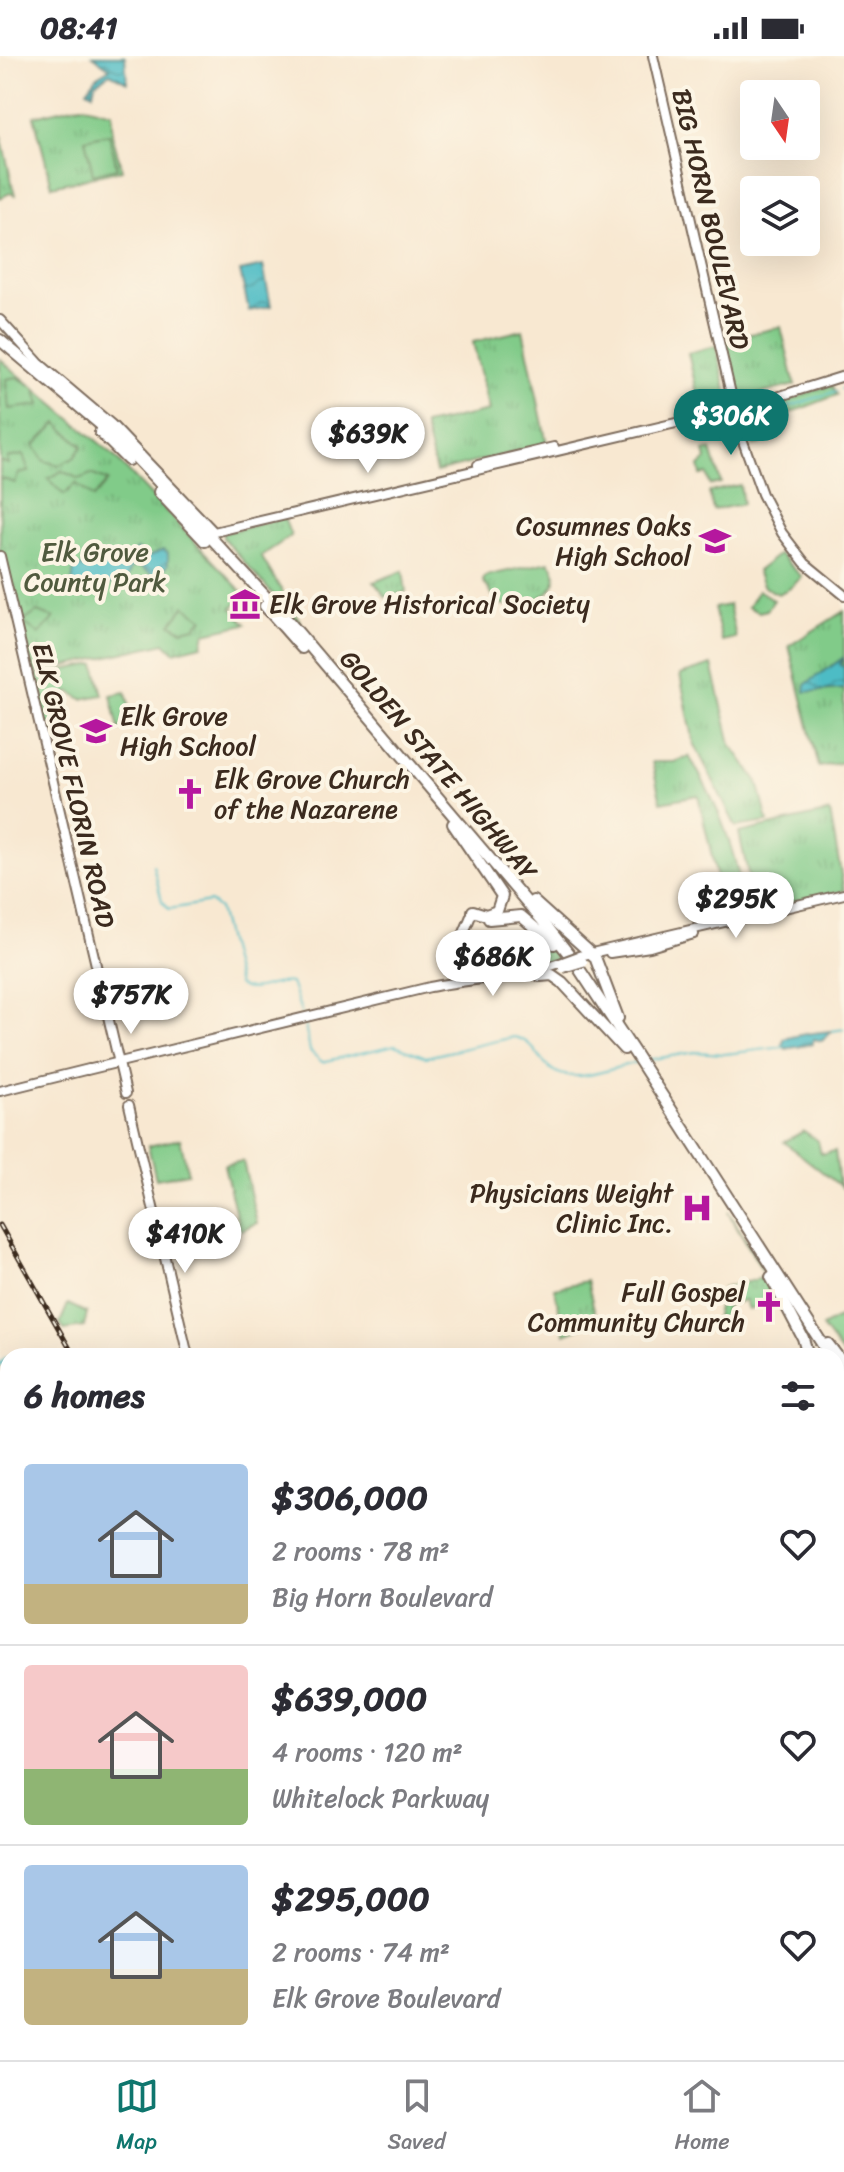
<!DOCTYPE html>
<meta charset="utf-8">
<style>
:root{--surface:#fff;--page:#f7f7f7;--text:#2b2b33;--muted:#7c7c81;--line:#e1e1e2;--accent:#0f766e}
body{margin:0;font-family:Sriracha,sans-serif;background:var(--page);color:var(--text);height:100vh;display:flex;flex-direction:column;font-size:30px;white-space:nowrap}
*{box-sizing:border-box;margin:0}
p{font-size:26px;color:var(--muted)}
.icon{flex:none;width:44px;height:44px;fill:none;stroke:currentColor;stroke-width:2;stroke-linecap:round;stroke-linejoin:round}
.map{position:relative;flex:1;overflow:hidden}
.sheet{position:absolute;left:0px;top:1292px;width:844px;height:712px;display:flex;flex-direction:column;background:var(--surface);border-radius:24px 24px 0 0;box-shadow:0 8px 32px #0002}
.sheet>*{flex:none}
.needle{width:52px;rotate:167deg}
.tools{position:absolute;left:740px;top:24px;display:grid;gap:16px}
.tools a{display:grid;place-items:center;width:80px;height:80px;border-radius:8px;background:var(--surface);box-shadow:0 8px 32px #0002;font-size:40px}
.price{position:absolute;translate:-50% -68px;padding:0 18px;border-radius:28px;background:#fff;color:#222;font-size:26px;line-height:52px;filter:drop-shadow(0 2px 4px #0008)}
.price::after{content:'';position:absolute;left:50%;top:48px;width:24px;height:18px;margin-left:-12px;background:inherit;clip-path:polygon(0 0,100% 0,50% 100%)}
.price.selected{background:var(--accent);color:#fff}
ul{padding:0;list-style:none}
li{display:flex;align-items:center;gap:24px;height:200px;padding:0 24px}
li+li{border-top:2px solid var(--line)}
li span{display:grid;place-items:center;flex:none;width:224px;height:160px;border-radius:8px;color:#555}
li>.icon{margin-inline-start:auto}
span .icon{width:96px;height:96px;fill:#fffc;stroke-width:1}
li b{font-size:34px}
h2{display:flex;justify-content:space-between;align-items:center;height:96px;padding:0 24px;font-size:34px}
.status{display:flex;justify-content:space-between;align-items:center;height:56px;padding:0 40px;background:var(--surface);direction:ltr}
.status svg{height:22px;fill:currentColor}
.dock{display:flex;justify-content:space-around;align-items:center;height:112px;border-top:2px solid var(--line);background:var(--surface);font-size:22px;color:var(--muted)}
.dock a{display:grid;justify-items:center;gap:4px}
.dock .selected{color:var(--accent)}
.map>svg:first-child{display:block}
.grass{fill:url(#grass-tufts);stroke:#5e7a54;stroke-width:2}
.cemetery{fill:url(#cemetery-stones);stroke:#5e7a54;stroke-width:2}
.pitch{fill:#81cb89;stroke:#5e7a54;stroke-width:2}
.water{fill:url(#water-waves);stroke:#447372;stroke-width:2}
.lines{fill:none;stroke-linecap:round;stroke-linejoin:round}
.stream{stroke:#4ebcc5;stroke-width:2}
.river{stroke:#4ebcc5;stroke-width:5}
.major-casing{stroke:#7d6c5d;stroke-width:12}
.highway-casing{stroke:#7d6c5d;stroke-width:14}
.major{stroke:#fff;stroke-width:8}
.highway{stroke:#fff;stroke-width:10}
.rail-casing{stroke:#3b2a1e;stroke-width:5}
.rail{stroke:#fcf5e5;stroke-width:2;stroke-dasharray:6;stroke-linecap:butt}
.major-bridge-casing{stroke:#7d6c5d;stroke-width:12;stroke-linecap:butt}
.major-bridge{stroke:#fff;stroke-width:8}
.labels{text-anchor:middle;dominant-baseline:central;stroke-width:8;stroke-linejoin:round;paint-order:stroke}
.street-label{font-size:26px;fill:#3b2a1e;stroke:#fcf5e5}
.poi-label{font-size:26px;fill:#3b2a1e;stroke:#fcf5e5;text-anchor:end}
.park-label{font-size:26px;fill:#505a3e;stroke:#fcf5e5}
</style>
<div class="status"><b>08:41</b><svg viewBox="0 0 49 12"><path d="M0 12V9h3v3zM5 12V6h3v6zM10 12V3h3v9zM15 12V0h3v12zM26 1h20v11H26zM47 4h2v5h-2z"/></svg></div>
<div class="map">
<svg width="844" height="2004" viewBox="0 0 844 2004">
<defs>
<pattern id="grass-tufts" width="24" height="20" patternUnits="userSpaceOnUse" patternTransform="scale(2)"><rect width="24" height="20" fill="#81cb89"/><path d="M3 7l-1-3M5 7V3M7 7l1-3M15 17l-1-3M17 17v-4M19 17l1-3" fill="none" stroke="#70ae76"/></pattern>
<pattern id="cemetery-stones" width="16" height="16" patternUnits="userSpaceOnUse" patternTransform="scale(2)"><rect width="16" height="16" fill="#81cb89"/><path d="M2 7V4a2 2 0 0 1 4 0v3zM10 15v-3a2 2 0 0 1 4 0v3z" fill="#70ae76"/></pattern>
<pattern id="water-waves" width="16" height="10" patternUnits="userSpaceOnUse" patternTransform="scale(2)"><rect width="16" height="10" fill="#4ebcc5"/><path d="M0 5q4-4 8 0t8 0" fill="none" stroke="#42999f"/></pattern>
</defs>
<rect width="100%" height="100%" fill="#fcf5e5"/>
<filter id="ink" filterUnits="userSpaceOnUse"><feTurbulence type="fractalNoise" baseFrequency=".0125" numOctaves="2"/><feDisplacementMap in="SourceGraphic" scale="16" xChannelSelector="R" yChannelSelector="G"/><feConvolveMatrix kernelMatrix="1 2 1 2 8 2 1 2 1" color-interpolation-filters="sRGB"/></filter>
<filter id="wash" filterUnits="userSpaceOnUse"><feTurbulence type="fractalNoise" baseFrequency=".006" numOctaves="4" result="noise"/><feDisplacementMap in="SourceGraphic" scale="32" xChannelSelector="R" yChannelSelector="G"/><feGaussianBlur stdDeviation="1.8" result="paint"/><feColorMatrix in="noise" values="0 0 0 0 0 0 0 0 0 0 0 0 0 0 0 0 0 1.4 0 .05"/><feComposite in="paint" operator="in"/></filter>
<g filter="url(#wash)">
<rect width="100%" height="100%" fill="#f8e8d1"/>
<g class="grass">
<path d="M81 49 112 57V78L122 114 52 130 34 60Z"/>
<path d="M0 76 15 139 10 137 0 142Z"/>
<path d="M781 271 795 329 739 343 724 284Z"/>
<path d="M523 274 547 388 436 416 424 369 489 355 473 286Z"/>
<path d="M716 290 729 346 701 354 688 297Z"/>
<path d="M0 303 110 396 246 540 232 552 246 568 205 577 202 589 174 596 165 587 30 618 0 494Z"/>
<path d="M831 328 837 339 767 366 770 375 763 377 762 387 754 389 743 358 776 350Z"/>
<path d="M284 462 291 480 261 500 307 577 223 482V477Z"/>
<path d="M549 506C573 533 524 557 498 547L483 525 485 520Z"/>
<path d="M403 515 406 536 386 541 374 526Z"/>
<path d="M844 555V706L819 711 789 590Z"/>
<path d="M712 609 731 688 758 726 768 766 736 771 694 687 680 619Z"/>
<path d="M689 700C724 758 733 792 748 858L726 862 698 739 661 746 652 706H674Z"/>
<path d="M830 756 844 835 756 854 739 777Z"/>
<path d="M804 1075 818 1085 821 1098 835 1095 839 1126 844 1133 784 1086Z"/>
<path d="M243 1105 257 1167 240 1175 224 1109Z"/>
<path d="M728 1156 773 1227 798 1283 779 1246 748 1254 745 1244 727 1249 723 1261 715 1263 723 1232 766 1221Z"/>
<path d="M587 1225 597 1265 565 1278 554 1232Z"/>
<path d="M68 1248 87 1257 84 1271 64 1274 60 1267Z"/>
<path d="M844 1259V1300L822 1271Z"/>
<path d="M844 1603V1691L836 1693V1607Z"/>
<path d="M8 1812V1930L0 1931V1814Z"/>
<path d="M844 1866V1938L836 1941V1867Z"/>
<path d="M283 1996H346L348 2004H271L270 1999Z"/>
<path d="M606 1996H688V1997L656 2004H608Z"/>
</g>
<g class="cemetery">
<path d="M544 883 558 905 510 918 476 919 471 900Z"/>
<path d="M844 1478V1538L836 1536V1480Z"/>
</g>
<g class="pitch">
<path d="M109 78 117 112 93 118 85 83Z"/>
<path d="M17 321 35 332 40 349 9 353 6 323Z"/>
<path d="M57 367 82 390 74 402 59 409 44 405 34 390Z"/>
<path d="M711 394 721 427 710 429 707 418 701 419 699 410 706 404 704 395Z"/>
<path d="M23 399 29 416 19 417 15 427 0 422V405L8 408 7 402Z"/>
<path d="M62 415 79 423 91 418 108 425 93 442 76 427 64 439 48 423Z"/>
<path d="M740 429 743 448 713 454 709 436Z"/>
<path d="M779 498 802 521 789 533 778 538 764 531 757 515Z"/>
<path d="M758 534 774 544 767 554 759 556 748 551Z"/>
<path d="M729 549 736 582 722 585 714 552Z"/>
<path d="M185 550 203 563 195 571 182 574 171 568Z"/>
<path d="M37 556 54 562 39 578 23 566Z"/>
<path d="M95 608 103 639 82 643 69 635 61 645 69 678 48 683 36 619Z"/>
<path d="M126 636 134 669 119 673 111 639Z"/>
<path d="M180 1083 188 1117 156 1123 148 1090Z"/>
</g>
<g class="water">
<path d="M93 0H125L127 26 110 17 95 27 93 37 87 34 97 20 110 12Z"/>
<path d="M263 210 271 250 249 255 240 215Z"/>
<path d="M137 493 148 501 163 494 168 497V509L155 520 140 511H131L126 526C110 528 97 530 82 532L72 527 74 513 97 505H122Z"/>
<path d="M844 601 840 609 844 611V633L805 636 806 628Z"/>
<path d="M832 975 822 985 814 983 812 988 786 993 783 990 784 983C798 979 817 976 832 975Z"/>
</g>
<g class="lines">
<g class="stream">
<path d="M841 333H844"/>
<path d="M755 362 836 335"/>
<path d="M153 809 162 845 169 853 210 846 219 853 238 929C254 940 274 923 291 927L302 958"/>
<path d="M304 965 310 995 322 1006 395 989 426 1001 514 981C534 985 536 1001 551 1013 573 1030 613 1012 636 1006"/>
<path d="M832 975 844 973"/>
<path d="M647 1004 695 996 725 998 784 991"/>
<path d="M836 1818 844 1814"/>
</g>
<g class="river">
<path d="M14 1300H29"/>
<path d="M0 1309 8 1303"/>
</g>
</g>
</g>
<g filter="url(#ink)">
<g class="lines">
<defs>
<g id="major">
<path d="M653 0 740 377 762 438 782 477 805 507 844 539"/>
<path d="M0 264 39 307 111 368 214 476 748 350 844 320"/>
<path d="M478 409 554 391"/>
<path d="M0 500 126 1037"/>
<path d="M610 897 650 891 694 878"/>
<path d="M579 900 844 838"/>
<path d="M460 925 458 891 473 855"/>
<path d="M87 1014 430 931C474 922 517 922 560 907"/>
<path d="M0 1035 89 1013"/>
<path d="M129 1049 188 1300"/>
<path d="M836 1367 844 1364"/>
<path d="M0 1549 8 1547"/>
<path d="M836 1861 844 1859"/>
<path d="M348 1996 350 2004"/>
<path d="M234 2004 268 1996"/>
</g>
<g id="highway">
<path d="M0 284 121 386 202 472 290 567 541 863 572 902 636 999 830 1300"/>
<path d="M100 376 128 404"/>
<path d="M159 436 205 485"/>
<path d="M265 550 302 592"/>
<path d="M453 768 502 840 497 855 486 859 473 855"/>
<path d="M533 845 595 901 618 962"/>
<path d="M489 863 521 860 554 888"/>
<path d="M540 920 552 919 562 926 624 993"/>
<path d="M771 1221 803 1282 808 1300"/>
<path d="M828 1288 844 1309"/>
<path d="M836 1310 844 1322"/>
<path d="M836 1331 844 1339"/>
<path d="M836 1361H837"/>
<path d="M836 1380 844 1381"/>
</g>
</defs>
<use href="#major" class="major-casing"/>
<use href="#highway" class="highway-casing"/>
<use href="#major" class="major"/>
<use href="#highway" class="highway"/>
<defs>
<g id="rail">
<path d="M0 1169 74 1300"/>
<path d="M464 1996 468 2004"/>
</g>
</defs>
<use href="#rail" class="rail-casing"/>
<use href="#rail" class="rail"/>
<defs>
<g id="major-bridge">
<path d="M560 907 579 900"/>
<path d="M563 912 583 906"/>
</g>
</defs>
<use href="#major-bridge" class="major-bridge-casing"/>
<use href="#major-bridge" class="major-bridge"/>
</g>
</g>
<defs>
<symbol id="school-bare" viewBox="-9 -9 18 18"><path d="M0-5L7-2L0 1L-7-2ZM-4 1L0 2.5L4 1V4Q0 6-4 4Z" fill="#b5179e" stroke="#fcf5e5" stroke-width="2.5" paint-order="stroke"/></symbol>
<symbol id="museum-bare" viewBox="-9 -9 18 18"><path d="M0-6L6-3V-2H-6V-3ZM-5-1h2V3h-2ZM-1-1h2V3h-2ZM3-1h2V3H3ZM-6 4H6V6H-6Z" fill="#b5179e" stroke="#fcf5e5" stroke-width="2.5" paint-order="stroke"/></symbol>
<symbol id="church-bare" viewBox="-9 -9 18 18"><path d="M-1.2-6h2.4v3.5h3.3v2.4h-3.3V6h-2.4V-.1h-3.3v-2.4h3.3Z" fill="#b5179e" stroke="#fcf5e5" stroke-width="2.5" paint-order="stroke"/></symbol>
<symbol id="hospital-bare" viewBox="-9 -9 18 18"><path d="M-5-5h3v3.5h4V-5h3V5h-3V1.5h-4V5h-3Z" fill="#b5179e" stroke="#fcf5e5" stroke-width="2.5" paint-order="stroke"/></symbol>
</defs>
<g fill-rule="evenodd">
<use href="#school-bare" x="693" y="463" width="44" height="44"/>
<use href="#museum-bare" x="223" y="526" width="44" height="44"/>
<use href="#school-bare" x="74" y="653" width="44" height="44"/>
<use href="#church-bare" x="168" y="716" width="44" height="44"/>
<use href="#hospital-bare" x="675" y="1130" width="44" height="44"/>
<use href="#church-bare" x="747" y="1229" width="44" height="44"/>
</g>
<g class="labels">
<g class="street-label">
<text transform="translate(711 163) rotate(77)">BIG HORN BOULEVARD</text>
<text transform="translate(439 709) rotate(50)">GOLDEN STATE HIGHWAY</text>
<text transform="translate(74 729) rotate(77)">ELK GROVE FLORIN ROAD</text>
</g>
<g class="poi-label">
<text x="691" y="470">Cosumnes Oaks<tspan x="691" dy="30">High School</tspan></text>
<text x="269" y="548" text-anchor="start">Elk Grove Historical Society</text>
<text x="120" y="660" text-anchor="start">Elk Grove<tspan x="120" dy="30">High School</tspan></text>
<text x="214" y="723" text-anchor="start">Elk Grove Church<tspan x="214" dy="30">of the Nazarene</tspan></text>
<text x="673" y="1137">Physicians Weight<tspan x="673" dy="30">Clinic Inc.</tspan></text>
<text x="745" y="1236">Full Gospel<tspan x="745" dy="30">Community Church</tspan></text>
</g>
<g class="park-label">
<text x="95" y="496">Elk Grove<tspan x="95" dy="30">County Park</tspan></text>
</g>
</g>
</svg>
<div class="tools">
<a><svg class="needle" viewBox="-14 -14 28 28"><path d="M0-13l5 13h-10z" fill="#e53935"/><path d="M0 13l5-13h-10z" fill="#7c7c81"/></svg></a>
<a><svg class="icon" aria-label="layers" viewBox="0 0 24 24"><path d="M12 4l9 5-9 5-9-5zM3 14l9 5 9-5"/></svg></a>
</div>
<b class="price selected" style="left:731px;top:401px">$306K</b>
<b class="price" style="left:368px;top:419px">$639K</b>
<b class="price" style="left:736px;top:884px">$295K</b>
<b class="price" style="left:493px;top:942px">$686K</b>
<b class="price" style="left:131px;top:980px">$757K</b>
<b class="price" style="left:185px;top:1219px">$410K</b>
<section class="sheet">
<h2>6 homes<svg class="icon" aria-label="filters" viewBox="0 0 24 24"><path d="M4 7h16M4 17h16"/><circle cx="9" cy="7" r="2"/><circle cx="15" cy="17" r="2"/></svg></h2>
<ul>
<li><span style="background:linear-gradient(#a9c7e8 75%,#c2b280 0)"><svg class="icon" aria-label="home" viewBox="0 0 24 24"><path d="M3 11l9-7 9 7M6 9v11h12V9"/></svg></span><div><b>$306,000</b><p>2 rooms · 78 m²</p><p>Big Horn Boulevard</p></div><svg class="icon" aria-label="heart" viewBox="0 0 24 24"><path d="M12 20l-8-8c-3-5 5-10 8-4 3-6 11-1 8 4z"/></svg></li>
<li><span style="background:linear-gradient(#f6c9c9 65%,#8fb573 0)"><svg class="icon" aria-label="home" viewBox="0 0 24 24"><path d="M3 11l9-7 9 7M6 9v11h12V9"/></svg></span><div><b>$639,000</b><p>4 rooms · 120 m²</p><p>Whitelock Parkway</p></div><svg class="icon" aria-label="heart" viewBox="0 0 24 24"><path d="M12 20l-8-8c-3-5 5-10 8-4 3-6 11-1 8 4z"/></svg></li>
<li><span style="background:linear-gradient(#a9c7e8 65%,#c2b280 0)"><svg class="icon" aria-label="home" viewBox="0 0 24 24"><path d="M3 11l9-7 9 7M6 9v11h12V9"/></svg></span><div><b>$295,000</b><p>2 rooms · 74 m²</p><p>Elk Grove Boulevard</p></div><svg class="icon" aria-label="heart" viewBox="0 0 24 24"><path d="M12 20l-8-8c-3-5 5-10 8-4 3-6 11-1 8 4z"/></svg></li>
</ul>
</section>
</div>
<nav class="dock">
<a class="selected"><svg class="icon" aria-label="map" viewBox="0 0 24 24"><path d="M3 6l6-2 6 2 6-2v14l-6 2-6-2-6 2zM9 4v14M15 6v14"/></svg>Map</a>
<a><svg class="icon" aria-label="saved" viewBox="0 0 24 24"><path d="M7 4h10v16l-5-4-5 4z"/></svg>Saved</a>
<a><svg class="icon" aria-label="home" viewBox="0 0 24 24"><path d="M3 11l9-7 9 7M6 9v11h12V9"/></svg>Home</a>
</nav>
